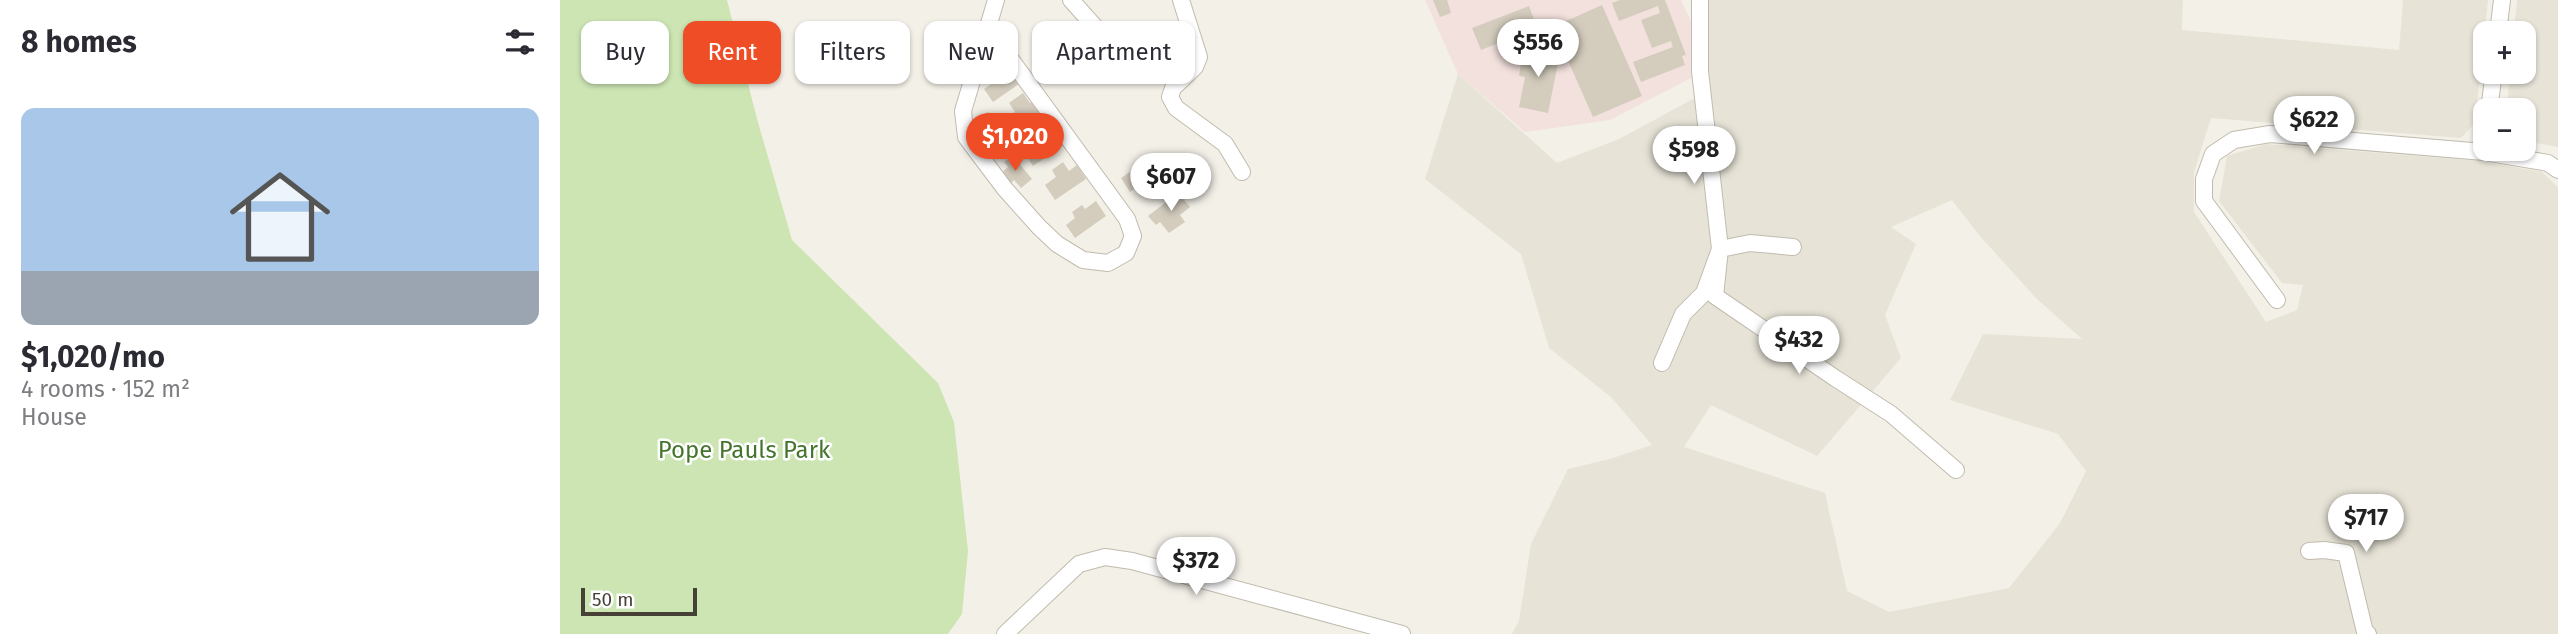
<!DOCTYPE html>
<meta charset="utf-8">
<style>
:root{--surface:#fff;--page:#f2f2f3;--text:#2b2b33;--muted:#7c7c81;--line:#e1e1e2;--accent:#ee4d25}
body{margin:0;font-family:"Fira Sans",sans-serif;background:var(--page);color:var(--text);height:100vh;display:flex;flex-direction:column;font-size:26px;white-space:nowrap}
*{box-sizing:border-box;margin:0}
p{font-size:23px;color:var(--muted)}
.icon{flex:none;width:38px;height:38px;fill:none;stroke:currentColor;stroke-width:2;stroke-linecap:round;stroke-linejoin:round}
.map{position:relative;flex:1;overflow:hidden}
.panel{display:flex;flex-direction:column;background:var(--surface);width:560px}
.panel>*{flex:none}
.hud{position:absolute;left:21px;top:21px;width:665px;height:63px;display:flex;gap:14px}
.buttons{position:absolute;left:1913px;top:21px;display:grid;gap:14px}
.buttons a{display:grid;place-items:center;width:63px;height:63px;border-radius:14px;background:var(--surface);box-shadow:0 2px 5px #0004;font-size:35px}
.scale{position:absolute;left:21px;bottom:18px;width:116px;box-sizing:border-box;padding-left:7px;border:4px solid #464137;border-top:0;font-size:19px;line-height:24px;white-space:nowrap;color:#464137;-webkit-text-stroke:5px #fff;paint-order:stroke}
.price{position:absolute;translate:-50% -60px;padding:0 16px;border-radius:24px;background:#fff;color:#222;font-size:23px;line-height:46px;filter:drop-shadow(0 2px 4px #0008)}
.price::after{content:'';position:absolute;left:50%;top:42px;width:21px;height:16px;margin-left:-10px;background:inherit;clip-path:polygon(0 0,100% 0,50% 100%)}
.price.active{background:var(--accent);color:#fff}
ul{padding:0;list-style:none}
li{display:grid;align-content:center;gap:14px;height:371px;padding:0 21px}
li+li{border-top:2px solid var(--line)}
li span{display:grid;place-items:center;height:217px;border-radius:14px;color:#555}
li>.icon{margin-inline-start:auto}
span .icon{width:126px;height:126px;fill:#fffc;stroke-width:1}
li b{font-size:30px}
h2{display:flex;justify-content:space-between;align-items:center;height:84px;padding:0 21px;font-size:30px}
.pill{padding:0 24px;border-radius:14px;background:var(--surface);box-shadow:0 2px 5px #0004;font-size:24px;line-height:63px}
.pill.active{background:var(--accent);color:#fff}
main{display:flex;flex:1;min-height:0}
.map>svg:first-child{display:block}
.residential{fill:#e7e3d7;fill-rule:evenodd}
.medical{fill:#f3e1dd}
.green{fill:#cce5b3}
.building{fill:#d4cdbe}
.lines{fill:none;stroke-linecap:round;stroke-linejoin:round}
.minor-casing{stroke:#c1bbae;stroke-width:18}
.minor{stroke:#fff;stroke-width:16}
.labels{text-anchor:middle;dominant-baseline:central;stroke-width:5;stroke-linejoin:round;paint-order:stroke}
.park-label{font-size:24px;fill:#45752d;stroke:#fff}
</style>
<main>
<section class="panel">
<h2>8 homes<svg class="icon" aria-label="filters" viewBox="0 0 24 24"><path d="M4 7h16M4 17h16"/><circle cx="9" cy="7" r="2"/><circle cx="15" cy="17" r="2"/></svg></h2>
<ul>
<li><span style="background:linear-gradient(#a9c7e8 75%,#9aa5b1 0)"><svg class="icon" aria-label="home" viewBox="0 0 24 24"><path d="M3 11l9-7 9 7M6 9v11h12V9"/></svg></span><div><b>$1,020/mo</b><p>4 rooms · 152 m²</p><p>House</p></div></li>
</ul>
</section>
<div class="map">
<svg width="1998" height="634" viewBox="0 0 1998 634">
<rect width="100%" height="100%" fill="#f3f0e8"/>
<g class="residential">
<path d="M1146 0H1623L1622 30 1839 50 1843 0H1928L1915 123 1901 138 1651 118 1634 172V212L1706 322 1737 310 1743 285 1722 283 1659 201 1667 156 1706 144 1921 161 1982 172 1998 187V634H952L959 621 971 544 1008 469 1050 459 1092 445 1051 397 989 348 961 254 865 179 898 74 997 163 1059 139 1148 91ZM1392 200 1419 235 1476 298 1522 339 1423 334 1390 400 1498 434 1526 471 1500 523 1449 588 1329 612 1287 591 1265 493 1124 447 1151 405 1257 456 1341 358 1325 315 1356 244 1331 227Z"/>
<path d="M1957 0H1998V147L1964 141V110H1947L1950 72H1964V33H1954Z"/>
</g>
<path class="medical" d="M865 0H1121L1133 26V77L1050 120 965 132 898 74Z"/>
<path class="green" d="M0 0H167L197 119 232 240 378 383 394 422 408 551 402 614 388 634H0Z"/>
<g class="building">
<path d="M873 0H887L891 13 880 17Z"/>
<path d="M1060 0H1105L1126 55 1122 56 1125 65 1081 82 1073 62 1113 47 1111 41 1092 48 1081 20 1100 13 1098 6 1059 21 1052 3Z"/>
<path d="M1042 5 1082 96 1033 117 993 27Z"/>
<path d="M969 6 977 28 921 50 912 28Z"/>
<path d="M975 37 988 39 984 61 998 63 988 113 959 107 965 77 959 76 961 64 970 65Z"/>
<path d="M442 64 446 71 451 67 462 82 433 102 424 89 435 81 429 73Z"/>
<path d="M463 93 470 103 475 100 484 114 452 135 442 120 455 112 449 103Z"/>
<path d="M428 112 450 143 434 154 427 145 420 149 411 136 419 130 414 122Z"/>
<path d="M483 129 487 133 493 129 504 145 473 166 465 154 477 145 472 137Z"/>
<path d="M453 156 472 179 461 188 454 180 449 185 440 174 448 167 444 162Z"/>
<path d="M592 157 603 173 594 179 598 185 581 196 576 188 570 192 561 178Z"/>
<path d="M503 162 509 171 517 165 526 179 495 200 485 185 496 177 492 170Z"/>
<path d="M618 193 630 207 620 215 625 222 609 233 600 222 596 225 588 216Z"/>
<path d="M536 201 546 216 515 238 506 225 515 218 512 212 522 205 525 209Z"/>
</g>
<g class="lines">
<defs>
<g id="minor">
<path d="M511 0 545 38"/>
<path d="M621 0 639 57 635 67 613 88 610 97 616 108 665 144 682 172"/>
<path d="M428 28 567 219 573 236 566 253 548 263 523 260 497 244 479 227 445 189 406 137 403 111 436 0"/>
<path d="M1938 33 1942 0"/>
<path d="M1929 110 1934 72"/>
<path d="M1233 247 1190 243 1160 249 1155 296 1275 378 1331 414 1396 470"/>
<path d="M1717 300 1644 201V179L1653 154 1674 140 1710 134 1924 152 1988 163 1998 170"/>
<path d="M1102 363 1123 314 1144 293 1160 249 1140 71V0"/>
<path d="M1749 551 1764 550 1786 553 1805 632 1808 634"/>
<path d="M445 634 519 564 545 557 572 561 842 634"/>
</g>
</defs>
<use href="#minor" class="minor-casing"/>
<use href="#minor" class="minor"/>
</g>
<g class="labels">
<g class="park-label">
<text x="184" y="450">Pope Pauls Park</text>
</g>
</g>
</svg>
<div class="buttons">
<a>+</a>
<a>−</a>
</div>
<div class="scale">50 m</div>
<b class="price" style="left:978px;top:79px">$556</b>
<b class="price" style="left:1754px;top:156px">$622</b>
<b class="price active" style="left:455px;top:173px">$1,020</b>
<b class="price" style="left:1134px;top:186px">$598</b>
<b class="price" style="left:611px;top:213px">$607</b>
<b class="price" style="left:1239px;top:376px">$432</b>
<b class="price" style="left:1806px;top:554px">$717</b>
<b class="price" style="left:636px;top:597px">$372</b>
<div class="hud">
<a class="pill">Buy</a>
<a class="pill active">Rent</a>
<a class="pill">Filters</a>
<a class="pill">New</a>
<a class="pill">Apartment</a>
</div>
</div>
</main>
